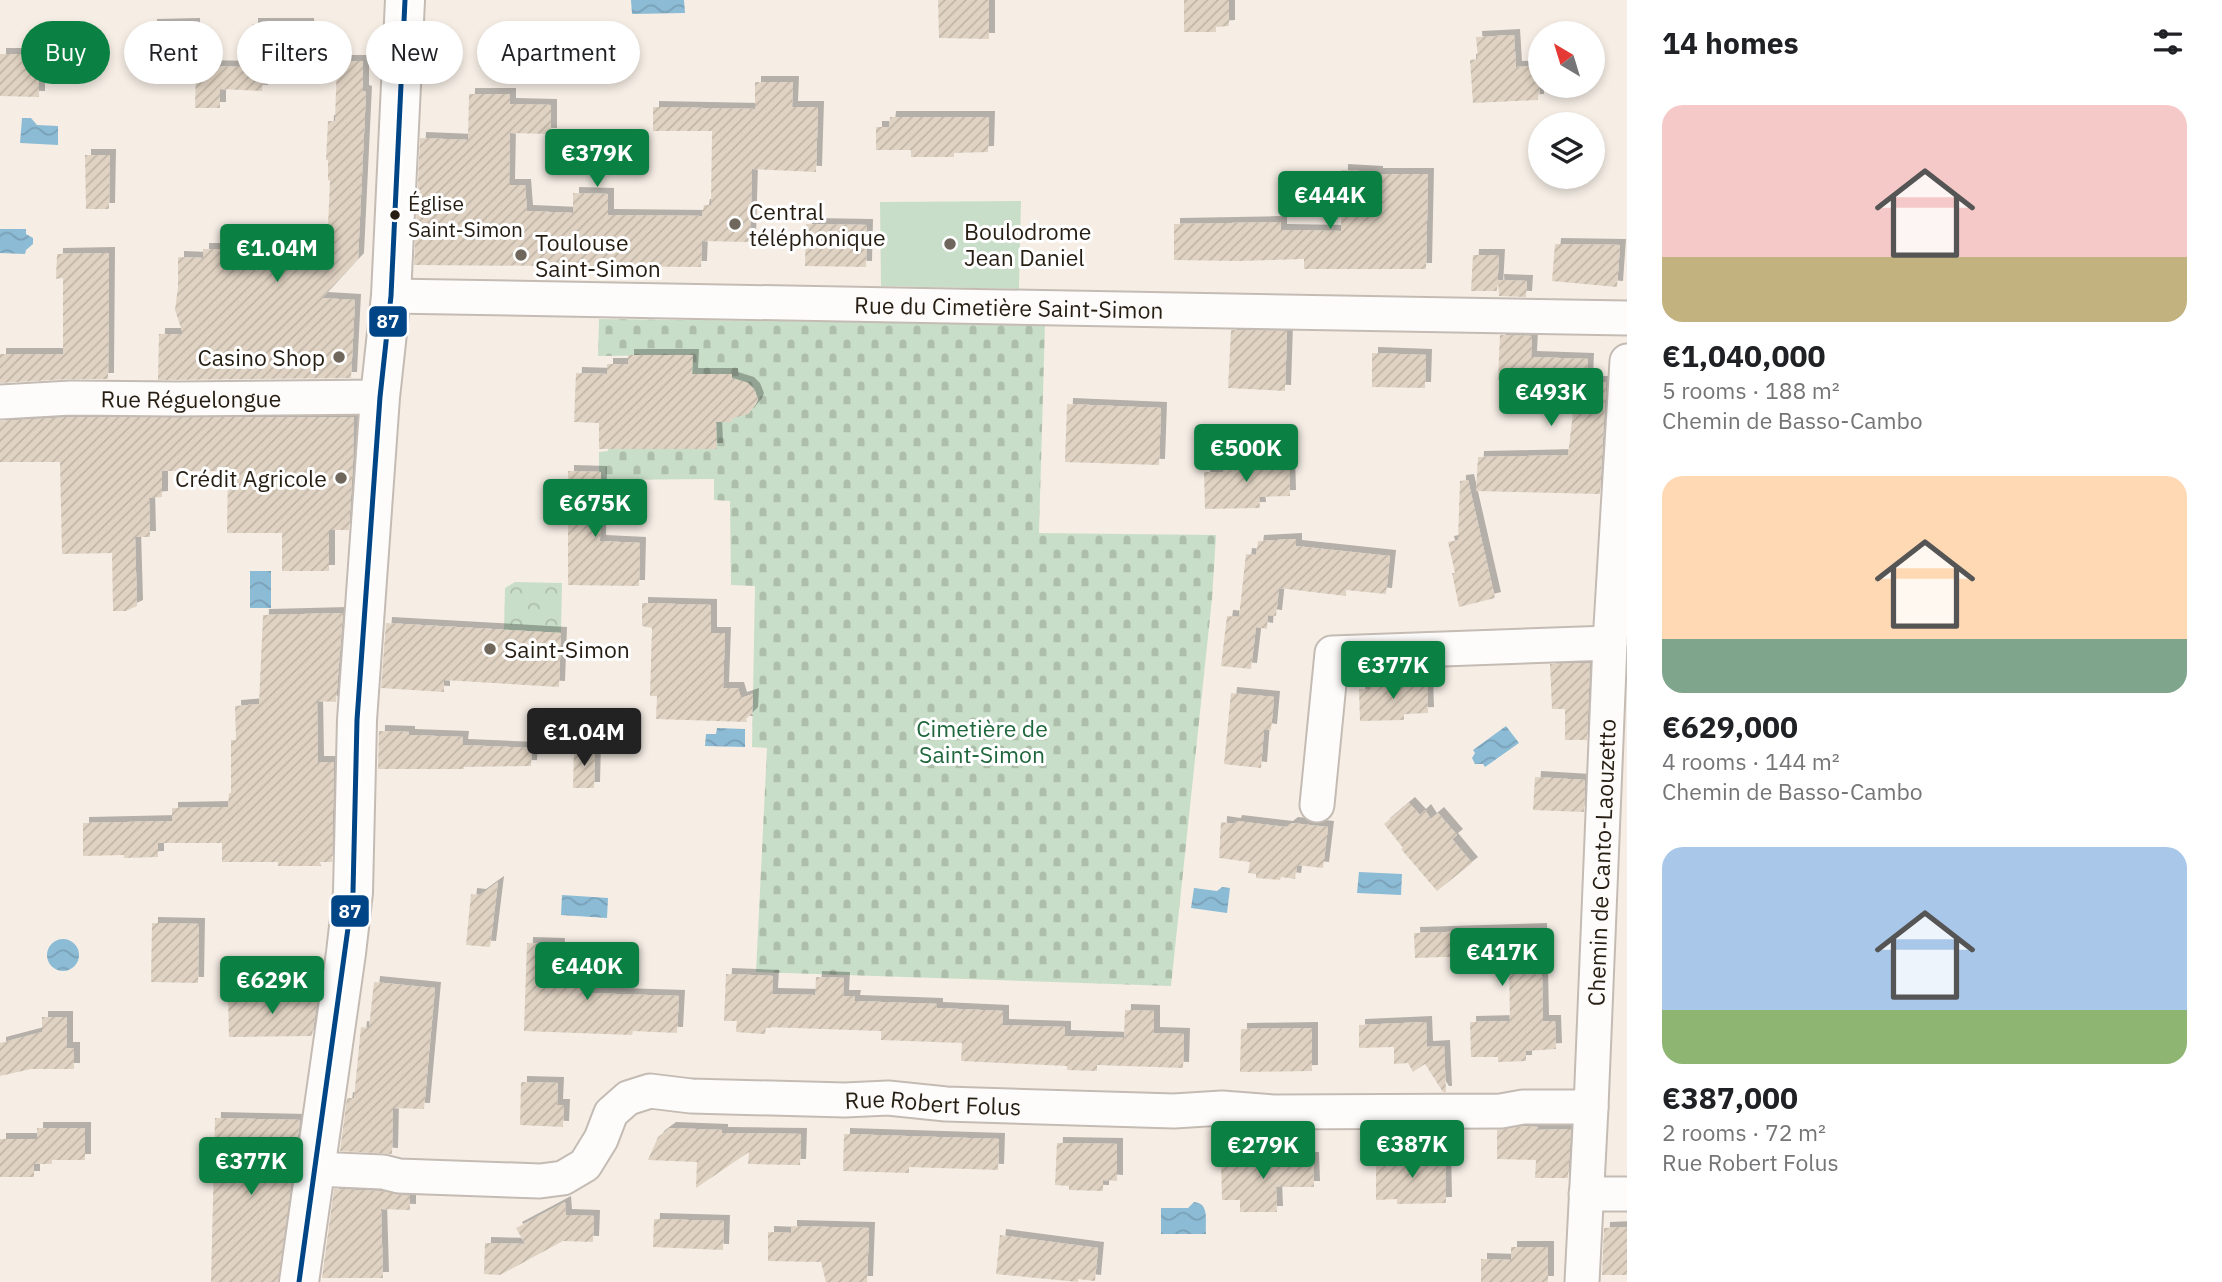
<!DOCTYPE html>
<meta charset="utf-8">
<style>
:root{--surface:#fff;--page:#f6f6f6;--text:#202124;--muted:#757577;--accent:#0b8043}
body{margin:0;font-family:"IBM Plex Sans",sans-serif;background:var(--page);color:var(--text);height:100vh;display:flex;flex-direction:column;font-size:26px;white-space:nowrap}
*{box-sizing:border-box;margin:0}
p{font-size:23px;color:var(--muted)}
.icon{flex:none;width:38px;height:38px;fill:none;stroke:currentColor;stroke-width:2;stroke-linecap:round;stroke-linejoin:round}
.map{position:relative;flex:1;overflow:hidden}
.details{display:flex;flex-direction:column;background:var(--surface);width:595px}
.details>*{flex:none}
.hud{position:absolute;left:21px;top:21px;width:665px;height:63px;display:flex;gap:14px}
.needle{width:46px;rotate:322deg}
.controls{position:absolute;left:1528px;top:21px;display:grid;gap:14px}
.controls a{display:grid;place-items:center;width:77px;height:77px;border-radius:50%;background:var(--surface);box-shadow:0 4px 10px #0003;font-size:35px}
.price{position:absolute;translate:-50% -60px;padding:0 16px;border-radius:7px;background:var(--accent);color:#fff;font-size:23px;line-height:46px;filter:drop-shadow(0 2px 4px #0008)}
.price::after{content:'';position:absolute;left:50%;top:42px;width:21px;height:16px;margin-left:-10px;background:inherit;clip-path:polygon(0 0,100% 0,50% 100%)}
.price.selected{background:#222;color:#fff}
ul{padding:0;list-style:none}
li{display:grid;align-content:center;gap:14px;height:371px;padding:0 35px}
li span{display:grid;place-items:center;height:217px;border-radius:21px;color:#555}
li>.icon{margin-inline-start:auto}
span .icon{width:126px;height:126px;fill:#fffc;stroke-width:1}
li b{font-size:30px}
h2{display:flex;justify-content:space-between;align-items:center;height:84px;padding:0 35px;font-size:30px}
.chip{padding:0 24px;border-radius:32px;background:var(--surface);box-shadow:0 4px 10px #0003;font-size:24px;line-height:63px}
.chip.selected{background:var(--accent);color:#fff}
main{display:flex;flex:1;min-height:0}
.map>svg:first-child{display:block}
.green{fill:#c9dec8}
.forest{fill:url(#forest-crowns)}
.cemetery{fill:url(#cemetery-stones)}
.water{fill:url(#water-waves)}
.building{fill:url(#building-hatch);filter:url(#shadow)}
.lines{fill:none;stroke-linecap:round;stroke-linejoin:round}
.minor-casing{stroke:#c4bcb4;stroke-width:37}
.tertiary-casing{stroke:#c4bcb4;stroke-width:42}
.minor{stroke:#fefcfb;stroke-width:33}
.tertiary{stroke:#fefcfb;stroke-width:38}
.bus-1-casing{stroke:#fff;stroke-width:10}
.bus-1{stroke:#004687;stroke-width:5}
.bus-dot{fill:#271e13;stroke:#fff;stroke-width:2.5}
.poi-dot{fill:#6f675c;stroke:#fff;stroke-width:2.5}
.labels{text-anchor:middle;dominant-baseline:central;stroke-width:6;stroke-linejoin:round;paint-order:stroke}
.bus-label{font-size:21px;fill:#271e13;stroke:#fff;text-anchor:start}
.poi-label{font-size:23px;fill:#271e13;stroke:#fff;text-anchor:start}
.street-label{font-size:23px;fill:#271e13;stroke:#fff}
.park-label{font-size:23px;fill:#1e663c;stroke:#fff}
.line-badge{stroke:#fff;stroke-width:2.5}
.badge-label{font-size:19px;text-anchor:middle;font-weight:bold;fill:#fff}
</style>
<main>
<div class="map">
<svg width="1627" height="1282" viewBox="0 0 1627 1282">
<defs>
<pattern id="forest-crowns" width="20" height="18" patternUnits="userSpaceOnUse" patternTransform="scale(1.75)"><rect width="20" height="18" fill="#c9dec8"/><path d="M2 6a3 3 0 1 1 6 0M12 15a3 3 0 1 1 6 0" fill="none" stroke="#adbeab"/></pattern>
<pattern id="cemetery-stones" width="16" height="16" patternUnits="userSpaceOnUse" patternTransform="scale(1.75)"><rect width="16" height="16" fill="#c9dec8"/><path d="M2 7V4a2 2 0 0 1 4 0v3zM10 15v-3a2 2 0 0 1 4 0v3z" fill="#adbeab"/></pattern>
<pattern id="water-waves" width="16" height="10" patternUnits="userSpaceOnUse" patternTransform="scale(1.75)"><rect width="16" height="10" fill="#8cbbd5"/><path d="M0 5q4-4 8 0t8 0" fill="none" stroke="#79a0b6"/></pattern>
<pattern id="building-hatch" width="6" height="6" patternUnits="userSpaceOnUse" patternTransform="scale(1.75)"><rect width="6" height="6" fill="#e0d3c3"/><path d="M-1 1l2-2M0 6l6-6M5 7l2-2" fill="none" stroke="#c0b5a7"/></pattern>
<filter id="shadow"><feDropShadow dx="6" dy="-6" stdDeviation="0" flood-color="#0004"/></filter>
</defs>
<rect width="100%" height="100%" fill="#f6eee5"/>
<path class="green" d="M1021 201 1019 289 881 286 880 202Z"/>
<path class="forest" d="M515 582 562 583 561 633 504 630 505 588Z"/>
<path class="cemetery" d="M599 319 1045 324 1039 533 1216 535 1212 599 1171 986 756 972 767 748 752 747 755 586 731 585 730 501 714 500V479L599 480V452L608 451V446L629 449H716V422H731L732 415 748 414 756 404V392L748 383 692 374V355L598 356Z"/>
<g class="water">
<path d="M631 0H684L685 13 632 14Z"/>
<path d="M22 118H31L37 125 58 126V145L20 143Z"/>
<path d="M0 229H26V234L33 238V244L26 250 25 254 0 253Z"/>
<rect x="250" y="571" width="21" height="37"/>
<path d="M1506 726 1519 743 1485 767 1483 764H1475L1472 758 1475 753 1473 750Z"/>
<path d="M717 728 745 729V747L705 746 706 734H716Z"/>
<path d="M1359 872 1402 874 1401 895 1357 893Z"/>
<path d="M1222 887 1230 888 1227 913 1191 908 1194 888 1217 891Z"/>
<path d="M562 895 608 898 607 918 561 915Z"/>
<circle cx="63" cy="955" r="16"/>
<path d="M1194 1202C1210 1203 1205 1221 1206 1234H1161V1208H1188Z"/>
</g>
<g class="building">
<path d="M938 0H989V39L939 38Z"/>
<path d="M1184 0H1229V26L1216 27V32H1184Z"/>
<path d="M194 24 195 75 152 76 151 25Z"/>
<path d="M252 24H308L310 73 263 75 262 91 220 89V108H195L196 66 252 67Z"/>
<path d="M1514 35 1516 67 1540 66V94H1538V100L1473 103 1470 60 1478 59 1476 37Z"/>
<path d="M0 54H39V97L0 96Z"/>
<path d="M337 61H363V91L366 92 358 259 322 298 355 300 351 378 158 380 159 334H183L175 310 178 287V257L203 258V249H221V244L268 243V270H326L330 181 328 180V160H326L328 121H335Z"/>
<path d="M755 82H793L792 107H818L816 172 752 169 750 242 702 241 701 267 414 265 420 138 468 140 469 94H510V104L551 105V134L510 133 509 185H525L527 211 573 213V193L608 194V215L702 216 704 205H711L712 131H653V107L755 109Z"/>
<path d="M890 117H989L988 152 954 153V157H911V150H876V127H889Z"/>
<path d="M85 155H110L109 209H86Z"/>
<path d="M1342 170 1377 172V174H1428L1426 269H1304V259L1238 261 1174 260V224L1281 222V230L1341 231Z"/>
<path d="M806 224 867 225 866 267 805 266Z"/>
<path d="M1555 244 1620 245 1617 287 1552 281Z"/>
<path d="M109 253 108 379H70L0 383V354H63V278L56 279 57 254Z"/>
<path d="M1473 255H1499L1497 291H1471Z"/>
<path d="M1498 280 1527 281 1526 297 1499 296Z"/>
<path d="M1231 330 1287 331 1285 391 1228 388Z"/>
<path d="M1500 335 1532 336 1531 357 1588 359 1587 382H1606L1600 494 1476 491 1478 457 1568 455 1575 396 1546 395 1544 380H1498Z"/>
<path d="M1372 353 1426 355 1425 388 1372 387Z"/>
<path d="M628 355H693L692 374H732V378L748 383 754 389 758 399 756 404 748 414 731 419V422H716L717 449H599V423L574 422 576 373 607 374V364H628Z"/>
<path d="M1067 404 1161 408 1159 465 1065 462Z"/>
<path d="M71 417H354L353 462 349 530H329V571H282V533H227L228 471H162V497L149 498 150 537H135L137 606 126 611H113L112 553 62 554 60 462H0V421Z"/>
<path d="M1289 460 1290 496 1259 497 1260 508 1205 509 1204 472H1223V462Z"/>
<path d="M568 471 601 472 600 541 640 543 639 586 568 585Z"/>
<path d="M1468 480 1495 598 1459 607 1452 573H1455L1448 542 1458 540 1460 481Z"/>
<path d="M1296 539V546L1390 556 1386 594 1346 590V596L1279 588 1276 616 1268 615 1267 629 1256 627 1251 669 1221 666 1227 616 1239 617 1246 554 1256 555 1258 541Z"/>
<path d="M642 603 711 605V633H725L723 688H738L741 698 753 694 752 713 746 719 747 722 656 719 657 696H650L652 628 642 626Z"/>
<path d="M343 613 336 702 317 701 318 762H334L332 862H320L321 866H278V862H222V843H158V857L124 858V855L83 856V823L172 821V808L228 807 229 793H231V740H236L235 706 259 704 263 615Z"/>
<path d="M386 623 561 633 559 687 444 680V692L381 688Z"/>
<path d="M1590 663 1587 740H1565V709H1552L1550 664Z"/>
<path d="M1427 682 1428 713 1404 714V720L1360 721 1359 689H1371L1370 684Z"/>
<path d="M1231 693 1274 697 1271 730 1264 729 1261 768 1224 764Z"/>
<path d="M379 731 409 732V735L463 737 462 745 532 748 531 766 464 767V769H378Z"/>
<path d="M574 749H595L594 788H573Z"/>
<path d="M1535 777 1585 780 1584 812 1533 810Z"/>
<path d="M1409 803 1420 815 1425 810 1431 819 1438 813 1457 835 1452 839 1472 863 1437 891 1401 849 1403 848 1384 824Z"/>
<path d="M1236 821 1287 827 1292 823 1328 827 1323 868 1297 865 1295 879 1281 877 1280 880 1256 878V874L1248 873 1250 862 1219 858 1221 822 1235 824Z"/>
<path d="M498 882 490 947 466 945 471 894 480 895Z"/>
<path d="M152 923 199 924 198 983 151 982Z"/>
<path d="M1541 929 1543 1021H1555L1556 1049 1526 1051V1061L1498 1062V1057H1471L1470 1022 1510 1021 1509 962 1473 963V956L1415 958 1414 933Z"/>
<path d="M527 943 559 944 558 967 586 968 585 993 679 996 677 1033 633 1031 632 1035 524 1031Z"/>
<path d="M726 974 773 976 772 994 815 995 816 977 844 978 843 996H855L854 1001 937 1004V1008L1003 1011V1025L1065 1027V1036L1124 1038 1125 1010 1154 1011V1033L1184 1034 1183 1068 1097 1065V1071L1067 1070V1066L961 1061 962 1043 881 1040V1031L766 1027 765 1034 736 1032 737 1021H724Z"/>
<path d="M374 982 435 988 424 1109 393 1108 392 1154 340 1151 347 1098H354L361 1027 369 1028Z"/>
<path d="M318 996 312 1036 229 1037 228 998Z"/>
<path d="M42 1017H67V1048H74V1069H31L0 1076V1043L42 1032Z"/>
<path d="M1426 1022 1427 1047 1444 1046 1446 1092H1443L1425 1064 1413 1072 1408 1063 1394 1064V1047L1359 1048V1025Z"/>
<path d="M1312 1028V1071L1240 1072 1241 1029Z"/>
<path d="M521 1082 558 1083 557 1105H564L563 1127 520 1125Z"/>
<path d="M215 1118 300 1120 278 1282H211Z"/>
<path d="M1524 1126 1538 1127V1130L1571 1129 1568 1178H1535L1536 1160 1497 1159V1130Z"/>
<path d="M37 1128H85V1160H52V1164H34V1177H0V1139H37Z"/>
<path d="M670 1128 722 1130V1133L801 1134 800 1165 748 1164 749 1152 696 1188 697 1162 648 1160 658 1137Z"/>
<path d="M844 1134 999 1139 998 1170 909 1167V1173L843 1171Z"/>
<path d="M1057 1143 1117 1144V1181L1103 1180V1191L1069 1190V1186L1055 1185Z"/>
<path d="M1445 1156 1446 1203 1397 1204V1199L1376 1200V1158Z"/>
<path d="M1313 1158 1314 1187H1276L1277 1212H1240V1200H1222L1221 1160Z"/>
<path d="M334 1189 380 1191 410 1196V1210L381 1209 383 1278H322Z"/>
<path d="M565 1202 566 1215 594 1216 593 1242 563 1241 500 1275 484 1274 485 1243 525 1244 516 1228Z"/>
<path d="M654 1219 724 1221 723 1250 653 1247Z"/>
<path d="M791 1226 869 1228 867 1282H826L821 1262 768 1261V1232L791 1233Z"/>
<path d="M1627 1227V1275H1602L1604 1228Z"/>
<path d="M1000 1235 1098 1248 1095 1281 1078 1279V1282L996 1274Z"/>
<path d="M1511 1247H1548V1282H1481V1259L1511 1260Z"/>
</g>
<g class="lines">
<defs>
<g id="minor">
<path id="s1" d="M391 296 1627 318"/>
<path id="s2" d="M0 402 71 398 177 399 380 397"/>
<path d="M1317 805 1332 653 1610 643"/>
<path id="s3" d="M315 1169 383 1172 399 1176 540 1181 563 1178 585 1165 601 1139 611 1113 628 1098 650 1091 691 1096 845 1100 888 1098 946 1104 1174 1111 1222 1108 1274 1112 1501 1111 1523 1107H1591"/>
<path d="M1586 1194H1627"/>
<path id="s4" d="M1582 1282 1591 1107 1610 643 1627 361"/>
</g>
<path id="tertiary" d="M299 1282 346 953 353 892 357 720 380 397 391 296 405 0"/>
</defs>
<use href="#minor" class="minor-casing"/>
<use href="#tertiary" class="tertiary-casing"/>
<use href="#minor" class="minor"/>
<use href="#tertiary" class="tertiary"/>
<defs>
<path id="bus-1" d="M299 1282 353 892 357 720 380 397 391 296 405 0"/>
</defs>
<use href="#bus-1" class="bus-1-casing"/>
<use href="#bus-1" class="bus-1"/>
</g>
<circle class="bus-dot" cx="395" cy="215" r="6"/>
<g class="poi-dot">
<circle cx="735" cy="224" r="7"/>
<circle cx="950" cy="244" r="7"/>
<circle cx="521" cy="255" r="7"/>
<circle cx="339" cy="357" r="7"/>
<circle cx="341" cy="478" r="7"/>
<circle cx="490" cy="649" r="7"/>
</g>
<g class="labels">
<g class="bus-label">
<text x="408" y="203">Église<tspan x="408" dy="26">Saint-Simon</tspan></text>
</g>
<g class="poi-label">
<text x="749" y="211">Central<tspan x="749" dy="26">téléphonique</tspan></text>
<text x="964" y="231">Boulodrome<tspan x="964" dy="26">Jean Daniel</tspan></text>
<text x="535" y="242">Toulouse<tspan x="535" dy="26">Saint-Simon</tspan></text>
<text x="325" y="357" text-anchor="end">Casino Shop</text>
<text x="327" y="478" text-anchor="end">Crédit Agricole</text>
<text x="504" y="649">Saint-Simon</text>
</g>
<g class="street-label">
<text stroke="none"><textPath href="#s1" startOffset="618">Rue du Cimetière Saint-Simon</textPath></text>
<text stroke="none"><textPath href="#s2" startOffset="191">Rue Réguelongue</textPath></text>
<text stroke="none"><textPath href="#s4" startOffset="420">Chemin de Canto-Laouzetto</textPath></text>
<text stroke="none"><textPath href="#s3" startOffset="662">Rue Robert Folus</textPath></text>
</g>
<g class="park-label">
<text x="982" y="728">Cimetière de<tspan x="982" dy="26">Saint-Simon</tspan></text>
</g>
</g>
<g class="line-badge">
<rect x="368" y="305" width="40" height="33" rx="7" fill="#004687"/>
<rect x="330" y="894" width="40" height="34" rx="7" fill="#004687"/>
</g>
<g class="badge-label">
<text x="388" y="328">87</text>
<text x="350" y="918">87</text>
</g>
</svg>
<div class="controls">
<a><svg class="needle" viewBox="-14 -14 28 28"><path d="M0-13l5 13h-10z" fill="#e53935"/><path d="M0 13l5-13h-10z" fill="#757577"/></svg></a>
<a><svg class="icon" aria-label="layers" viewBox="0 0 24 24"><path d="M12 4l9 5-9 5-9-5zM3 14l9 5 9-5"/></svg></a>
</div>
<b class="price" style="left:597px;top:189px">€379K</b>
<b class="price" style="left:1330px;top:231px">€444K</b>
<b class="price" style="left:277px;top:284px">€1.04M</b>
<b class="price" style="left:1551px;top:428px">€493K</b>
<b class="price" style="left:1246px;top:484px">€500K</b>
<b class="price" style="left:595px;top:539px">€675K</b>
<b class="price" style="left:1393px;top:701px">€377K</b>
<b class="price selected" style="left:584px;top:768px">€1.04M</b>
<b class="price" style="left:1502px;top:988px">€417K</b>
<b class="price" style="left:587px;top:1002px">€440K</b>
<b class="price" style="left:272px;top:1016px">€629K</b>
<b class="price" style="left:1412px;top:1180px">€387K</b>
<b class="price" style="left:1263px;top:1181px">€279K</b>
<b class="price" style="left:251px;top:1197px">€377K</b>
<div class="hud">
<a class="chip selected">Buy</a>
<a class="chip">Rent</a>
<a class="chip">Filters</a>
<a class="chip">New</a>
<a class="chip">Apartment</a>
</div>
</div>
<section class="details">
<h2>14 homes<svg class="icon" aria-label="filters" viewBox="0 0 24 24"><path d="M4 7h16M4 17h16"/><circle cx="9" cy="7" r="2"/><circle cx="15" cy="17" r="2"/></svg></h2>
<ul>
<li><span style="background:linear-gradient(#f6c9c9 70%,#c2b280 0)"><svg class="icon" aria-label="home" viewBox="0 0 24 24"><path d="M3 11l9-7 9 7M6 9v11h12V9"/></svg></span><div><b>€1,040,000</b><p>5 rooms · 188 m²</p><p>Chemin de Basso-Cambo</p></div></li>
<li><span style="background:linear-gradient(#ffd9b3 75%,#7fa58c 0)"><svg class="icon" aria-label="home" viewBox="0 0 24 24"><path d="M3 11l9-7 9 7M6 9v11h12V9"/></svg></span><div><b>€629,000</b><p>4 rooms · 144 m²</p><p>Chemin de Basso-Cambo</p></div></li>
<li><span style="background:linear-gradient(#a9c7e8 75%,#8fb573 0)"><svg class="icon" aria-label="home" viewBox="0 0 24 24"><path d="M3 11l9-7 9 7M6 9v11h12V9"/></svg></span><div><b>€387,000</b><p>2 rooms · 72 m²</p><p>Rue Robert Folus</p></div></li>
</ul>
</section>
</main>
